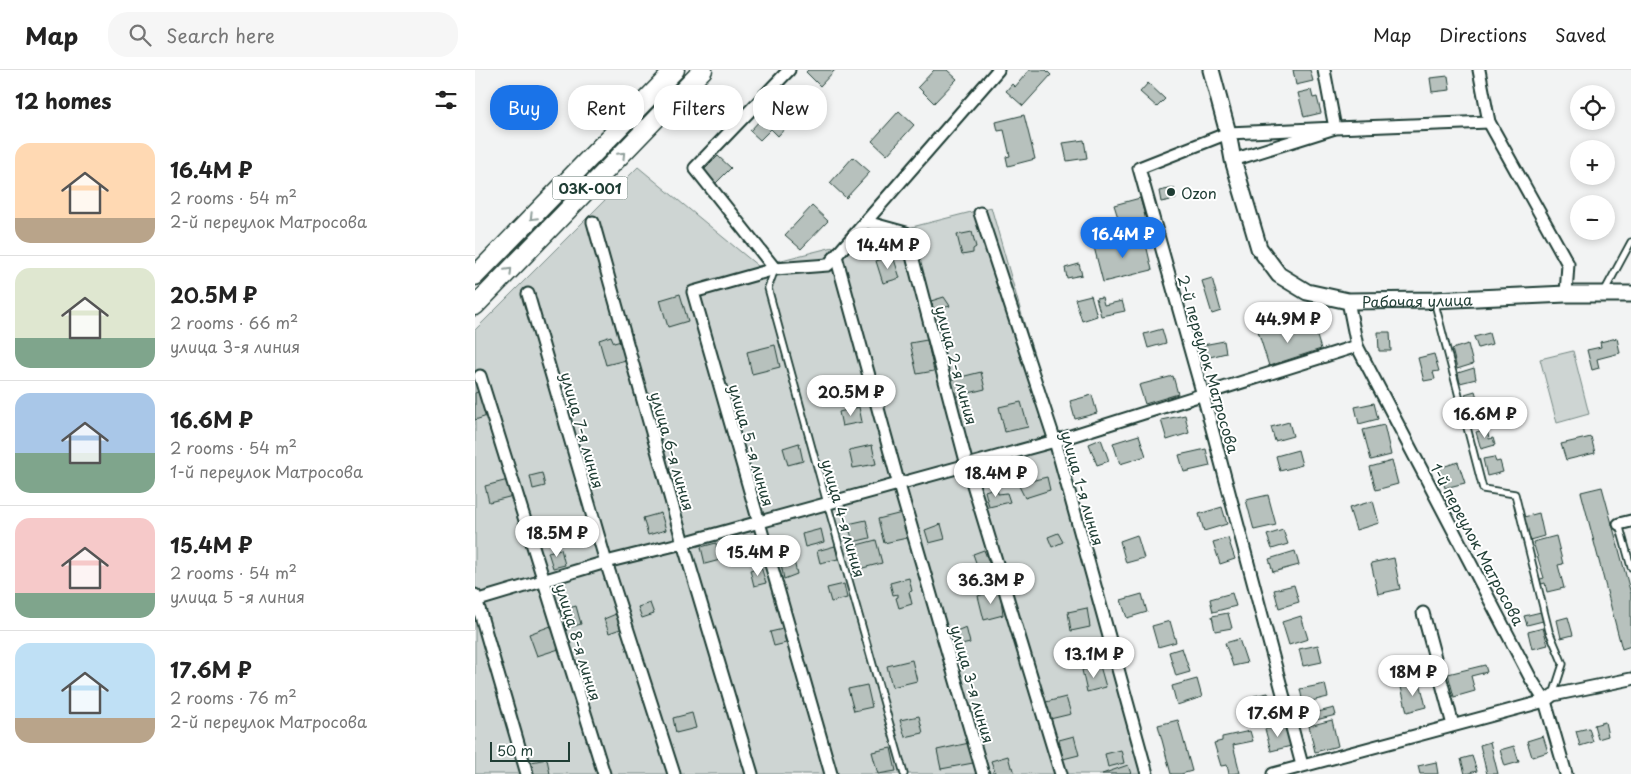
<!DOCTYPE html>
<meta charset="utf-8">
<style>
:root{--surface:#fff;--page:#f6f6f6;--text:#222;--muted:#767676;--line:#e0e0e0;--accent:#1a73e8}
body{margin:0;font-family:"Playpen Sans",sans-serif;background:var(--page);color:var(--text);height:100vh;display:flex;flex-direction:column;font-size:19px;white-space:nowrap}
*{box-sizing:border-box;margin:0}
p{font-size:16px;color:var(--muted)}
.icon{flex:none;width:28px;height:28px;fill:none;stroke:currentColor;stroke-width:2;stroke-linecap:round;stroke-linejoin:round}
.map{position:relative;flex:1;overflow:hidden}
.drawer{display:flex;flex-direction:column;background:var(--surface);width:475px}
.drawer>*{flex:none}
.top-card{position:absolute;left:15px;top:15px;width:475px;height:45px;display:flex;gap:10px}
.fabs{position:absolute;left:1095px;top:15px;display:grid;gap:10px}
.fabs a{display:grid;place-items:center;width:45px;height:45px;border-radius:50%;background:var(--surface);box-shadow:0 2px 8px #0003;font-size:25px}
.scale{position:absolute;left:15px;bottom:12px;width:80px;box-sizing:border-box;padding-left:5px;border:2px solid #1f3d34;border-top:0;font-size:14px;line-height:18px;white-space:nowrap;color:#1f3d34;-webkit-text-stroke:4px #fff;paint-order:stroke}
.price{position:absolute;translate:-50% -42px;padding:0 11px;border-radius:18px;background:#fff;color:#222;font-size:16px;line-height:32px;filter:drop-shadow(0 1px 2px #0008)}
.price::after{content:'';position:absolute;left:50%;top:30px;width:15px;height:11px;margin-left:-8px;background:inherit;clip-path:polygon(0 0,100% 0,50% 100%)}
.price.current{background:var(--accent);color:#fff}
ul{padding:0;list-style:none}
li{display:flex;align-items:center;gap:15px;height:125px;padding:0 15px}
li+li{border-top:1px solid var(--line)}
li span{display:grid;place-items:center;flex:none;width:140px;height:100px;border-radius:15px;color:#555}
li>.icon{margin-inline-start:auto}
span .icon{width:60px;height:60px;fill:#fffc;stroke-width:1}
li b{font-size:21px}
h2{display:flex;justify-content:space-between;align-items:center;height:60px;padding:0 15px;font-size:21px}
.chip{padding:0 18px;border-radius:20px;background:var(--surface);box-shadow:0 2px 8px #0003;font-size:18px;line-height:45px}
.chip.current{background:var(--accent);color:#fff}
header{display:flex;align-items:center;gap:30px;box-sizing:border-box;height:70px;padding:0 25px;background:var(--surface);border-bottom:1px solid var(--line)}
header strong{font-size:24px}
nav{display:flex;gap:28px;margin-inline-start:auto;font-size:18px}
.search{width:350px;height:45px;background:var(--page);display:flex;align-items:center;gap:12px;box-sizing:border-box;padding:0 18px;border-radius:20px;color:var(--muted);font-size:19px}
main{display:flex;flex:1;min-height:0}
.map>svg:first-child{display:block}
.green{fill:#ced5d3;stroke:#768984}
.building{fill:#b7c1bd;stroke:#1f3d34}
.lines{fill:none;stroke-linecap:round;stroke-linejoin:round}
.service-casing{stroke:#1f3d34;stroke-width:9}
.minor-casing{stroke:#1f3d34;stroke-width:15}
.secondary-casing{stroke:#1f3d34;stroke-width:19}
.primary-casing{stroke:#1f3d34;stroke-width:21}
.service{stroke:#fff;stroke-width:5.5}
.minor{stroke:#fff;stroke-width:11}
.secondary{stroke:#fff;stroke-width:15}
.primary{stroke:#fff;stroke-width:18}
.oneway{stroke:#8f9e9a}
.poi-dot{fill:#1f3d34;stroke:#fff;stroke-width:2}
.labels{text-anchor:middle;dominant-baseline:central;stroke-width:4;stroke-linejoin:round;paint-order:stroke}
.shield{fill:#fff;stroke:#627771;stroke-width:1}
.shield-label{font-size:14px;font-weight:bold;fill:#1f3d34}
.poi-label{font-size:15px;fill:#1f3d34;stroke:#fff;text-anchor:start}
.street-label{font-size:15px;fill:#1f3d34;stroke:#fff}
</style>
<header>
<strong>Map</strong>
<div class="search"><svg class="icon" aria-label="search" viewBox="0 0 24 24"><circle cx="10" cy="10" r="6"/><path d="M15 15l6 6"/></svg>Search here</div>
<nav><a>Map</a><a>Directions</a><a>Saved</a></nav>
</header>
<main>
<section class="drawer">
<h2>12 homes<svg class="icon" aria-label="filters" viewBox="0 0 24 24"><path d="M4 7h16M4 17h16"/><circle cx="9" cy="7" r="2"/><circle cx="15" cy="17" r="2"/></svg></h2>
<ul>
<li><span style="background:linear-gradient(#ffd9b3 75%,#b9a48a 0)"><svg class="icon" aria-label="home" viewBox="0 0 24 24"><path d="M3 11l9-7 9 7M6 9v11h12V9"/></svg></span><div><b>16.4M ₽</b><p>2 rooms · 54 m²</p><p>2-й переулок Матросова</p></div></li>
<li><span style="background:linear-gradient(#dfe7d0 70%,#7fa58c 0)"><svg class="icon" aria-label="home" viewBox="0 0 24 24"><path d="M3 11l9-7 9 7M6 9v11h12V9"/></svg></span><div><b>20.5M ₽</b><p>2 rooms · 66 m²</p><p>улица 3-я линия</p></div></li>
<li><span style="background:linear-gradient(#a9c7e8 60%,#7fa58c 0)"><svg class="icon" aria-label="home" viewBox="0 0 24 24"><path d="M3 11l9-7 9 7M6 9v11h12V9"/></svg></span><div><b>16.6M ₽</b><p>2 rooms · 54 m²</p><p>1-й переулок Матросова</p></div></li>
<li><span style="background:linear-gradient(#f6c9c9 75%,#7fa58c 0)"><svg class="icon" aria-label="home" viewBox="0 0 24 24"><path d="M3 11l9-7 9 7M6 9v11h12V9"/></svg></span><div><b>15.4M ₽</b><p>2 rooms · 54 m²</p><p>улица 5 -я линия</p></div></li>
<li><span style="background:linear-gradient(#bfe0f5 75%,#b9a48a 0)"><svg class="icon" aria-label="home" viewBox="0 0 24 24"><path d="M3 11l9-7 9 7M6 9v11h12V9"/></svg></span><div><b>17.6M ₽</b><p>2 rooms · 76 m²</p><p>2-й переулок Матросова</p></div></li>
</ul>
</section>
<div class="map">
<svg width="1156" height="704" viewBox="0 0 1156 704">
<rect width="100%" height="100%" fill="#f2f3f3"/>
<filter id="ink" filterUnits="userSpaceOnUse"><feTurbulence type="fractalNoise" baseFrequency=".02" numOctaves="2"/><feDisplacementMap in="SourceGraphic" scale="10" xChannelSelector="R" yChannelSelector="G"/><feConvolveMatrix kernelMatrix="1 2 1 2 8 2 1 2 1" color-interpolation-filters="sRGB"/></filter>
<g filter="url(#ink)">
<g class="green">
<path d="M163 97 283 196 516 137 678 704H0V260Z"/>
<path d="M1098 281 1114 344 1082 353 1065 289Z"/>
</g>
<g class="building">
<path d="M333 0H360L345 16 331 2Z"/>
<path d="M459 0H472L482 9 459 33 443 17Z"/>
<path d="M554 0H571L576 5 548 36 531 21 537 14 540 17Z"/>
<path d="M818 0H835L838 11 821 15Z"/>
<path d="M973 6 975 20 957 22 955 8Z"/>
<path d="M673 13 690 29 682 37 665 22Z"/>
<path d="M836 20 838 28 842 27 846 43 829 47 823 23Z"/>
<path d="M308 25 326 41 303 66 296 59 285 70 275 61Z"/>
<path d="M424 41 439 55 412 85 397 71Z"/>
<path d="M549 45 560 89 533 96 531 87 535 86 529 60 523 61 521 52Z"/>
<path d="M609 70 612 88 592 91 588 73Z"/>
<path d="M243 86 256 98 239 115 233 108 235 106 229 100Z"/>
<path d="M378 87 395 102 371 128 355 113Z"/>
<path d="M699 118 701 129 686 132 684 121Z"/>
<path d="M665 128 671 150 646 157 639 135Z"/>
<path d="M337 136 353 151 326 179 310 165Z"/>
<path d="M497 162 501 177 498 179V183L487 185 482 165Z"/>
<path d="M669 166 677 200 628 212 619 177Z"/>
<path d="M418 186 425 208 408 213 401 191Z"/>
<path d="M604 194 607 205 592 208 590 198Z"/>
<path d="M737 208 746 241 737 244 727 211Z"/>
<path d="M205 224 213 251 193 257 185 230Z"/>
<path d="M616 225 622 246 607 251 600 229Z"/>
<path d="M469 227 475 236 459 240 456 231Z"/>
<path d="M627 227 629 235 647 231 650 241 626 246 621 228Z"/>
<path d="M792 258 840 260 846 279 794 296 783 261Z"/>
<path d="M687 259 691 273 673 278 669 264Z"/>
<path d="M903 262H915L916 281H904Z"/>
<path d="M1014 263 1017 274 1003 278 999 267Z"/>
<path d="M136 266 139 273 146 271 151 290 131 295 124 270Z"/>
<path d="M1142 268 1145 283 1122 289 1124 298 1117 300 1112 280 1126 277 1125 272Z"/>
<path d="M452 270 459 301 442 304 435 273Z"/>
<path d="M749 271 751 283 731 288 728 275Z"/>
<path d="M993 274 998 294 982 299 977 279Z"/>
<path d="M300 275 305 297 277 304 272 282Z"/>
<path d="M959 284 964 301 958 302 960 309 949 311 943 288Z"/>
<path d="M999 298 1001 309 985 313 983 303Z"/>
<path d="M506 302 510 319 478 327 474 310Z"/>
<path d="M698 306 703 324 670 334 664 315Z"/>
<path d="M5 321 12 346 0 350V323Z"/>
<path d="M1000 321 1005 338 994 341 990 324Z"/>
<path d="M617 325 622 343 600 349 595 331Z"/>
<path d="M546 332 553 357 530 362 524 337Z"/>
<path d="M899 333 903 349 884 354 880 337Z"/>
<path d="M384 337 387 352 367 356 364 342Z"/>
<path d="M710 345 714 363 692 370 686 350Z"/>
<path d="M814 352 818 366 800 371 796 357Z"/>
<path d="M909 355 916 385 896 390 888 360Z"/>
<path d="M1012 359 1014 369 1018 368 1020 375 1006 379 1001 362Z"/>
<path d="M664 365 671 386 645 394 638 373Z"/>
<path d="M1116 367 1120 383 1091 390 1086 374Z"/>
<path d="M626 369 634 391 622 395 614 374Z"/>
<path d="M324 373 328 391 313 395 308 378Z"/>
<path d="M397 375 401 394 378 398 374 380Z"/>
<path d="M731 379 735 396 709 402 704 385Z"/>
<path d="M823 380 827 395 805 401 801 386Z"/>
<path d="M1019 387 1021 392 1025 391 1028 402 1012 406 1008 389Z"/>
<path d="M917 391 923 414 901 420 895 397Z"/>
<path d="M983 392 990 413 970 418 964 398Z"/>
<path d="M67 403 70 416 58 419 55 406Z"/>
<path d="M572 407 575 420 550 428 543 414Z"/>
<path d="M33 410 38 426 14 432 10 416Z"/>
<path d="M522 417 523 424 532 423 535 432 514 437 510 421Z"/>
<path d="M1127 417 1156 524V576L1147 579 1106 422Z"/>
<path d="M793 425 801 455 779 460 771 430Z"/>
<path d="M898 431 904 453 881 460 874 438Z"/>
<path d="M747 437 752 454 729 461 724 444Z"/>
<path d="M186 443 191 460 173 465 168 448Z"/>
<path d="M427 443 432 468 409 473 403 449Z"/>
<path d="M1064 443 1069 466 1055 470 1049 447Z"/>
<path d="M391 450 395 468 378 472 373 454Z"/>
<path d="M122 454 126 467 112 471 108 458Z"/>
<path d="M466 454 470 469 454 473 450 460Z"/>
<path d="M346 459 349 472 330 477 327 464Z"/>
<path d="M808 460 813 474 797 479 792 465Z"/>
<path d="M583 463 588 472 577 477 573 467Z"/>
<path d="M662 465 669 488 651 493 645 471Z"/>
<path d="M1081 466 1088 494 1083 495 1089 518 1072 522 1070 513 1063 515 1062 510 1069 508 1058 472Z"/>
<path d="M311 467 316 486 301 490 297 470Z"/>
<path d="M753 468 760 489 745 494 738 472Z"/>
<path d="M401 470 407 493 384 499 378 476Z"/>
<path d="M241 473 245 490 230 494 226 477Z"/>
<path d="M360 476 363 489 345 493 342 481Z"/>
<path d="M86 479 90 495 78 498 73 482Z"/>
<path d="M509 480 517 500 505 504 498 484Z"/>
<path d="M820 481 824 495 798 502 794 489Z"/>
<path d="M919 488 925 519 903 524 896 493Z"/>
<path d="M319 491 322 504 309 509 306 494Z"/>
<path d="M286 497 291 513 279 516 275 500Z"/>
<path d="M434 508 437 521 434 522 437 534 424 538 421 528 423 527V524L418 525 415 513Z"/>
<path d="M369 514 372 528 356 532 352 518Z"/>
<path d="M819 515 824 532 804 538 799 520Z"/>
<path d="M525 519 528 545 509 550 503 526Z"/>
<path d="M757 523 761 536 738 542 735 529Z"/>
<path d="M667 524 672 542 652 548 646 530Z"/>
<path d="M175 533 179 544 167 548 163 537Z"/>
<path d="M101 536 106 554 93 558 87 540Z"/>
<path d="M612 538 615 557 596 561 593 542Z"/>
<path d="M148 541 154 556 134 563 129 549Z"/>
<path d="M1066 542 1068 551 1052 555 1049 546Z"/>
<path d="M753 543 757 558 740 561 737 546Z"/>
<path d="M826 546 833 569 814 575 807 552Z"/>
<path d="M1093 547 1098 565 1086 568 1082 550Z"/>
<path d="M695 551 701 572 683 577 677 556Z"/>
<path d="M76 556 84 579 62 586 54 564Z"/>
<path d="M491 557 495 573 478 577 474 564Z"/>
<path d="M1068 558 1073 575 1057 579 1053 562Z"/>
<path d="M308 559 311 573 299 576 295 562Z"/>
<path d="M764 569 772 593 758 596 750 573Z"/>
<path d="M843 575 847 592 828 596 824 579Z"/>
<path d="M707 578 715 602 701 606 694 582Z"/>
<path d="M437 590 442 611 417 617 412 596Z"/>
<path d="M1010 595 1012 602 996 606 1000 621 979 627 973 604Z"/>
<path d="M625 596 631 617 612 622 607 600Z"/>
<path d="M722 609 727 627 702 635 697 616Z"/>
<path d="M945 612 951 637 932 642 926 617Z"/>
<path d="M850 614 853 627 828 633 825 619Z"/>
<path d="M392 615 397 637 379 641 373 619Z"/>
<path d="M793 623 797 638 801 637 803 644 784 648 779 626Z"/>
<path d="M591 627 596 644 575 649 571 632Z"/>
<path d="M859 638 861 645 825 654 823 647Z"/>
<path d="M217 643 221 658 201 663 198 648Z"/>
<path d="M444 646 448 663 430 667 425 650Z"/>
<path d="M703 650 717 701 706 704H696L683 655Z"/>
<path d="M857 650 863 676 840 682 834 656Z"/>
<path d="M1130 652 1133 666 1123 669 1119 655Z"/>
<path d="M809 655 816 676 796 681 790 659Z"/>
<path d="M1114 658 1118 672 1105 676 1101 661Z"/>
<path d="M775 661 778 671 758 675 765 703 754 704 752 695 746 696 739 673 747 671V667Z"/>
<path d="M599 666 604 685 588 689 584 670Z"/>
<path d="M1068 666 1073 682 1057 687 1052 671Z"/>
<path d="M1015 672 1023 704H1012L1005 675Z"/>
<path d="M494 673 498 693 466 699 462 680Z"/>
<path d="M1039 676 1044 692 1030 696 1025 680Z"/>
<path d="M416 678 421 701 403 704 397 682Z"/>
<path d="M646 680 649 693 633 697 630 684Z"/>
<path d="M533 686 536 697H538L540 704H518L517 702H520L516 691Z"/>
<path d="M997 686 1002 701 990 704 986 689Z"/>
<path d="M72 689 75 704H59L56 692Z"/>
<path d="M961 692 963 704H945L943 696Z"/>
<path d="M653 695 656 704H627Z"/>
</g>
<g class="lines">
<defs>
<g id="service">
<path d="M300 199 293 218 352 433 429 704"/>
<path d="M1129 222 1156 172"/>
<path d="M959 230 1008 419 1040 424 1074 561 1088 594 1078 625"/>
<path d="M1144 454 1156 497"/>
</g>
<g id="minor">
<path d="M314 0 220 98 300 199 353 195 523 0"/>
<path d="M1004 0 1014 52 1093 194 1091 224"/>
<path d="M758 90 860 58 1014 52"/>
<path d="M505 143 580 371 672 704"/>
<path d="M118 152 208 473 277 704"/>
<path d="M391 152 431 163 492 395 586 704"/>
<path d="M361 186 424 415 508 704"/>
<path d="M300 199 218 222 356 704"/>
<path d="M53 224 131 492 199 704"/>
<path d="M873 231 882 276 1056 609 1070 631 1091 704"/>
<path d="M5 306 129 704"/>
<path d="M1144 454 1156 451"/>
<path d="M0 525 52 704"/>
<path d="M0 531 131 492 208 473 580 371 882 276"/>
<path d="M948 543 978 655"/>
<path d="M827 695 728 325 664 98 753 63 860 58 849 0"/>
<path d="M798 704 1070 631 1078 625 1156 609"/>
</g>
<g id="secondary">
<path id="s1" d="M736 0 753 63 758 90 784 178 804 205 832 222 873 231 958 230 1091 224H1156"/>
</g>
<g id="primary">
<path d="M0 206 200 0"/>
<path d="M0 236 228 0"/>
</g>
</defs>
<use href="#service" class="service-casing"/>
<use href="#minor" class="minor-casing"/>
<use href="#secondary" class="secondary-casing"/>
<use href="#primary" class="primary-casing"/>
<use href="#service" class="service"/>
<use href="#minor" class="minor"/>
<use href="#secondary" class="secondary"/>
<use href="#primary" class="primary"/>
</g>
<defs><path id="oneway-chevron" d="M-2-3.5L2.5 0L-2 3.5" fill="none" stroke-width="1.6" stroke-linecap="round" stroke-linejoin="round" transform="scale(1.25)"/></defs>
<g class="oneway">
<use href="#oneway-chevron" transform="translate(147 85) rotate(-46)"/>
<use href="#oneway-chevron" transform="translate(58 147) rotate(135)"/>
<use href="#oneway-chevron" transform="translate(34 201) rotate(-46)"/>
</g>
</g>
<circle class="poi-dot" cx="696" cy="122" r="5"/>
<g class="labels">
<rect class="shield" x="77.5" y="106.5" width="75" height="23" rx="4"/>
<g class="shield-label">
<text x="115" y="118">03К-001</text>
</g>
<g class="poi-label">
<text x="706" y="122">Ozon</text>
</g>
<g class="street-label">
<text stroke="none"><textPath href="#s1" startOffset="362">Рабочая улица</textPath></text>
<text transform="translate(734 294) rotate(74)">2-й переулок Матросова</text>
<text transform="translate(482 295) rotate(75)">улица 2-я линия</text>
<text transform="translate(108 360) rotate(74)">улица 7-я линия</text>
<text transform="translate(277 375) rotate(74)">улица 5 -я линия</text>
<text transform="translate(198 381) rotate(74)">улица 6-я линия</text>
<text transform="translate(608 418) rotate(74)">улица 1-я линия</text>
<text transform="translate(369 448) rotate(74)">улица 4-я линия</text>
<text transform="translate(1003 474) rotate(62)">1-й переулок Матросова</text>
<text transform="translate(104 572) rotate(73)">улица 8-я линия</text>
<text transform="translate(498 614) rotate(74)">улица 3-я линия</text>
</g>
</g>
</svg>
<div class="fabs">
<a><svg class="icon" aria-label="locate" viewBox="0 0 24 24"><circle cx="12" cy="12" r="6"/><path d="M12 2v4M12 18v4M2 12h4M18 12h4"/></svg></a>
<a>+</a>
<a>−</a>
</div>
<div class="scale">50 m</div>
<b class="price current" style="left:648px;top:189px">16.4M ₽</b>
<b class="price" style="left:413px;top:200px">14.4M ₽</b>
<b class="price" style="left:813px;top:274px">44.9M ₽</b>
<b class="price" style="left:376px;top:347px">20.5M ₽</b>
<b class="price" style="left:1010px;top:369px">16.6M ₽</b>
<b class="price" style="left:521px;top:428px">18.4M ₽</b>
<b class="price" style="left:82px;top:488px">18.5M ₽</b>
<b class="price" style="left:283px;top:507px">15.4M ₽</b>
<b class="price" style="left:516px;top:535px">36.3M ₽</b>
<b class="price" style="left:619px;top:609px">13.1M ₽</b>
<b class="price" style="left:938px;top:627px">18M ₽</b>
<b class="price" style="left:803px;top:668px">17.6M ₽</b>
<div class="top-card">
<a class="chip current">Buy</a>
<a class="chip">Rent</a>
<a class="chip">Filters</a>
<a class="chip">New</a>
</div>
</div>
</main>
